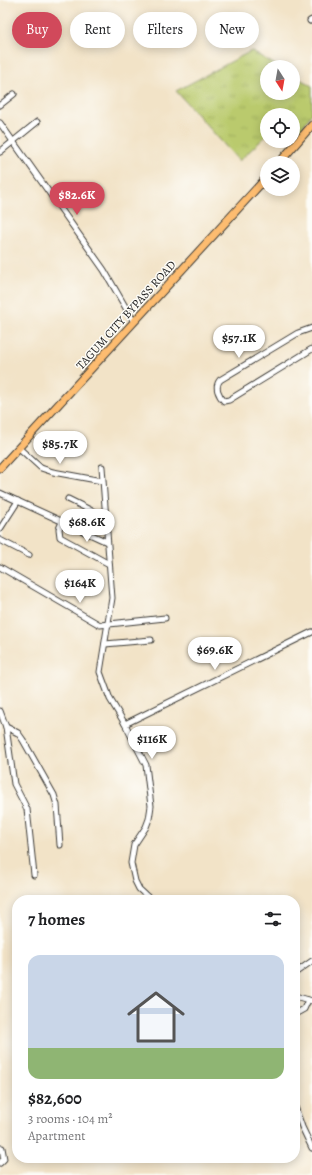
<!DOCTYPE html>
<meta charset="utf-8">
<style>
:root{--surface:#fff;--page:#f2f2f2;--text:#202124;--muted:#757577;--accent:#d1495b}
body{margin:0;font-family:Alegreya,serif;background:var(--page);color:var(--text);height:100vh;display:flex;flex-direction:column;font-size:15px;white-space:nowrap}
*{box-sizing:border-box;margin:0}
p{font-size:13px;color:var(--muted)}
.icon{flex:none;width:22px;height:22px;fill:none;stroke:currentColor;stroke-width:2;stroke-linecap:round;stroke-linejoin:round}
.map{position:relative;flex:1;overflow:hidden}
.side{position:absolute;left:12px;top:895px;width:288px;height:268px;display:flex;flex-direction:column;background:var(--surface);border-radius:16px;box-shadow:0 2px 10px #0003}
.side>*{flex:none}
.banner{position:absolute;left:12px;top:12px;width:288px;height:36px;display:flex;gap:8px}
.needle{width:26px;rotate:169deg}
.controls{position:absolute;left:260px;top:60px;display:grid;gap:8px}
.controls a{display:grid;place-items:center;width:40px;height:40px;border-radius:50%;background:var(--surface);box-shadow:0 2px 10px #0003;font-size:20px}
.price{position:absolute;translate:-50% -34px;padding:0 9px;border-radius:14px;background:#fff;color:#222;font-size:13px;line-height:26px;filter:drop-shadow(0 1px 2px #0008)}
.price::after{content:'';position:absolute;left:50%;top:24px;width:12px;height:9px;margin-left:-6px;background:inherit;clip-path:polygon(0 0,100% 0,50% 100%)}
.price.on{background:var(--accent);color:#fff}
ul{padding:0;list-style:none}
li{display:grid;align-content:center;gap:8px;height:212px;padding:0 16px}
li span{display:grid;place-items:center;height:124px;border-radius:12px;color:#555}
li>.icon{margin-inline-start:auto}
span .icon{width:72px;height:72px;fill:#fffc;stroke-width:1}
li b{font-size:17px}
h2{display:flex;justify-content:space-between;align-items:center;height:48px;padding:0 16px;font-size:17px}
.chip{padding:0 14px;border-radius:18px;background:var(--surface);box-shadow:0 2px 10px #0003;font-size:14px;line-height:36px}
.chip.on{background:var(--accent);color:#fff}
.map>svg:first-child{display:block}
.grass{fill:url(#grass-tufts);stroke:#6b7344}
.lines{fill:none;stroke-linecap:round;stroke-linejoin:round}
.minor-casing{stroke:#3c3a36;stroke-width:7}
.major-casing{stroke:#3c3a36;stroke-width:9}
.minor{stroke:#fff;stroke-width:5}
.major{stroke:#fdbc70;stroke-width:7}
.labels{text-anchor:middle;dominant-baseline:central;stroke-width:3;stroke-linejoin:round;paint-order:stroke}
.street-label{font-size:12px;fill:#1c1c1c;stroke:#fdfcf7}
</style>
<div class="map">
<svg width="312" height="1175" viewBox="0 0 312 1175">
<defs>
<pattern id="grass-tufts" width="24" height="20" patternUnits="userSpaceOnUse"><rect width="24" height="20" fill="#baca6d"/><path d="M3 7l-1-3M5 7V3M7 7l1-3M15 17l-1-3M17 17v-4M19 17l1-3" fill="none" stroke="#9fad5e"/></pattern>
</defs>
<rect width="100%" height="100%" fill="#fdfcf7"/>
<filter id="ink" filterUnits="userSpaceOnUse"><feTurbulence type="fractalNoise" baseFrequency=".025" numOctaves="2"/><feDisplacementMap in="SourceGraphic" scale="8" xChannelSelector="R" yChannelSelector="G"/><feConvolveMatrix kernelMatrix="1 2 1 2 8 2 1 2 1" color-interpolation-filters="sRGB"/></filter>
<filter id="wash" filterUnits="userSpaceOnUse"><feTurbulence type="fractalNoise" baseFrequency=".012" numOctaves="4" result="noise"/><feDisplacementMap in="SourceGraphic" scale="16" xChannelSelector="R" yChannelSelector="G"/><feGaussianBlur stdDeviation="0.9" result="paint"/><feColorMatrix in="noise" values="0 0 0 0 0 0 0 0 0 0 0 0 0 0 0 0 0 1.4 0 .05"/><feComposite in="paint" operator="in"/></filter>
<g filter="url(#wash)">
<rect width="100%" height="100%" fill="#f2e3c7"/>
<path class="grass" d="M251 51 279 67H267V93H293V75L312 86V113L293 141V115H267V135L239 161 176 91Z"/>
</g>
<g filter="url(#ink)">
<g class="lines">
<defs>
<g id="minor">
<path d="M310 21 312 20"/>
<path d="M0 105 14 94"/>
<path d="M0 123 104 270 134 322"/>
<path d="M0 152 37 122"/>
<path d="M312 328 298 333 220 380C214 387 219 396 224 401L229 400 312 349"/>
<path d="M19 448 41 468 53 472 102 481"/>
<path d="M102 467 112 598 100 672 110 699 125 724 146 765 151 806 149 819 146 827 134 845 131 863 135 881 139 889 151 900"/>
<path d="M0 493 107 542"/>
<path d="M68 499 106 518"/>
<path d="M62 522 59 529 60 537 109 564"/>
<path d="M0 529 18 501"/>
<path d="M0 540 29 555"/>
<path d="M0 567 100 625 165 618"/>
<path d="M105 644 151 640"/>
<path d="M0 711 6 727 18 733 23 740 54 795 57 805 60 845"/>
<path d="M125 724 312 632"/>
<path d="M6 727 14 784 27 809 34 875"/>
<path d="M295 973 312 961"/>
<path d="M295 996 312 1001"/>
<path d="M295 1014 304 1009 308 1000"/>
<path d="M295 1107 302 1127 312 1148"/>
<path d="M0 1163 4 1159 2 1148"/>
</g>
<g id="major">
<path d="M279 163 312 125"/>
<path d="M0 468 267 177"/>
</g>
</defs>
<use href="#minor" class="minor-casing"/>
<use href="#major" class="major-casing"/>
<use href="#minor" class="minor"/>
<use href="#major" class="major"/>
</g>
</g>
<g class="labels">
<g class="street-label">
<text transform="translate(126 315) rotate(-48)">TAGUM CITY BYPASS ROAD</text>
</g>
</g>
</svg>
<div class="controls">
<a><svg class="needle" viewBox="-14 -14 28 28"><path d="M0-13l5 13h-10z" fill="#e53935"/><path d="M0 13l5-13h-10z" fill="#757577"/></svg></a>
<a><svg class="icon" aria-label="locate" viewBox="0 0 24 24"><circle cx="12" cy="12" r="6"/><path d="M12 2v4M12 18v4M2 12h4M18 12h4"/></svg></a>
<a><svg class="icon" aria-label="layers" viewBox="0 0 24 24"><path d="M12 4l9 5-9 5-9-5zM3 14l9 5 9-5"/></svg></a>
</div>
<b class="price on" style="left:77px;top:216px">$82.6K</b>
<b class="price" style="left:239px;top:359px">$57.1K</b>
<b class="price" style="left:60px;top:465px">$85.7K</b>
<b class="price" style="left:87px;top:543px">$68.6K</b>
<b class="price" style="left:80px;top:604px">$164K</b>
<b class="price" style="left:215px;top:671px">$69.6K</b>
<b class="price" style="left:152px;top:760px">$116K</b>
<div class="banner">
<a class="chip on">Buy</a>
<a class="chip">Rent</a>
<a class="chip">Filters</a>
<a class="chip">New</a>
</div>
<section class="side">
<h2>7 homes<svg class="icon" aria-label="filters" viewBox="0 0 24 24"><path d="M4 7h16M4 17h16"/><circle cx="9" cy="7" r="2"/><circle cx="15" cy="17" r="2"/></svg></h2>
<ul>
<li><span style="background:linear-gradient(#c9d6e8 75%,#8fb573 0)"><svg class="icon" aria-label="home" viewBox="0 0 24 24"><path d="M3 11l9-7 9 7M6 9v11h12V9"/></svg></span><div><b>$82,600</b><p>3 rooms · 104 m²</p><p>Apartment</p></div></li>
</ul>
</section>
</div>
